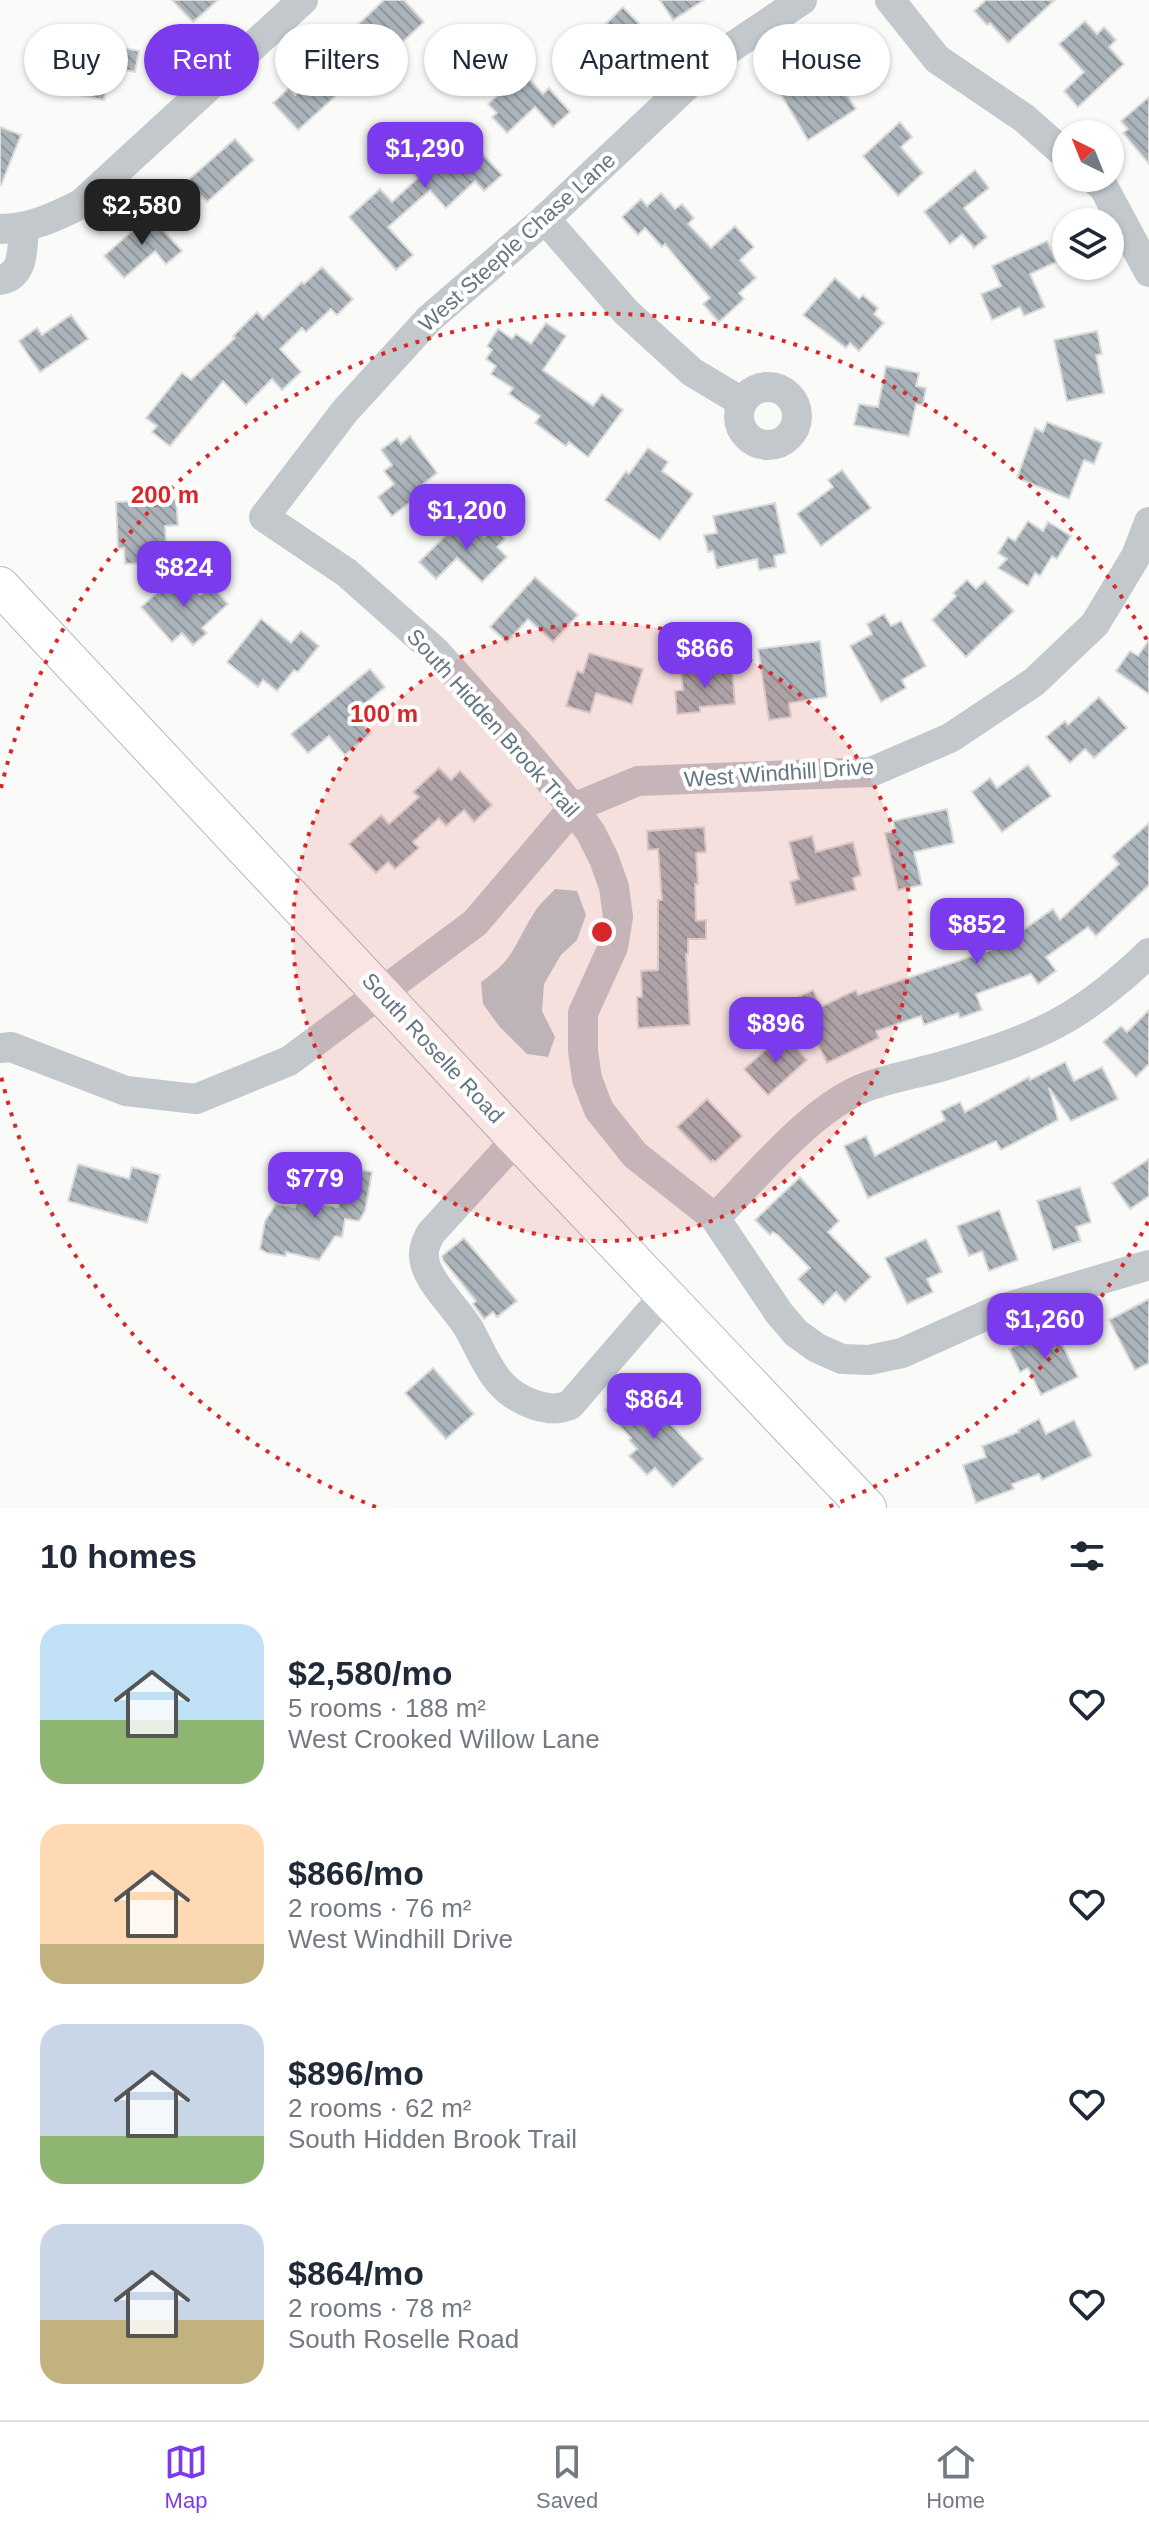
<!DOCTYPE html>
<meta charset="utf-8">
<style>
:root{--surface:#fff;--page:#f2f2f3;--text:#1f2937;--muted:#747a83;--line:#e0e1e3;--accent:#7c3aed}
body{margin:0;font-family:Helvetica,sans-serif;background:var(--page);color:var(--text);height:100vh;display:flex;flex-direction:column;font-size:30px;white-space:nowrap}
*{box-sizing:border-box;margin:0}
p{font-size:26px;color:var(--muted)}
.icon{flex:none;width:44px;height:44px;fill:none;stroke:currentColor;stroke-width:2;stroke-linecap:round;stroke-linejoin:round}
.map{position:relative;height:1508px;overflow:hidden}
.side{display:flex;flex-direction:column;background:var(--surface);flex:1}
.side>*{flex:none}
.top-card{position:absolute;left:24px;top:24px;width:1102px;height:72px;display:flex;gap:16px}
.needle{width:52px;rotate:317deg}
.controls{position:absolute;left:1052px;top:120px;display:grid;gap:16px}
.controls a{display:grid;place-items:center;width:72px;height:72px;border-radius:50%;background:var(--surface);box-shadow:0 2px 6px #0004;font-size:40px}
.price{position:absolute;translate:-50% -68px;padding:0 18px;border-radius:16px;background:var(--accent);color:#fff;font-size:26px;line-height:52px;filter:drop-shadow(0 2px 4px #0008)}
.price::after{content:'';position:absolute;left:50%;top:48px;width:24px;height:18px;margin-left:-12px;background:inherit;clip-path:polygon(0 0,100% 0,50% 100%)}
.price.active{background:#222;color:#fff}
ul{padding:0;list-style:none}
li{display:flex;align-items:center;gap:24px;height:200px;padding:0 40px}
li span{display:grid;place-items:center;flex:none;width:224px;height:160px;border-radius:24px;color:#555}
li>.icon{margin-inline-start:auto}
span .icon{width:96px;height:96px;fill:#fffc;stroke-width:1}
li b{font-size:34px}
h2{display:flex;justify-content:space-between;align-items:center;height:96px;padding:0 40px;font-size:34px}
.tag{padding:0 28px;border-radius:36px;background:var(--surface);box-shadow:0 2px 6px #0004;font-size:28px;line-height:72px}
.tag.active{background:var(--accent);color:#fff}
.tabs{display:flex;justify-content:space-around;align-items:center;height:112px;border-top:2px solid var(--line);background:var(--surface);font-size:22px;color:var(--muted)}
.tabs a{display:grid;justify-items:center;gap:4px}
.tabs .active{color:var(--accent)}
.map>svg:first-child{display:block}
.water{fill:#bbc7cb}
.building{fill:url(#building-back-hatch);stroke:#dcdcda;stroke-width:2}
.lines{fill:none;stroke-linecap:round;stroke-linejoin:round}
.major-casing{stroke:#b5babe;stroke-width:40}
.minor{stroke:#c3c8cc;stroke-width:30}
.major{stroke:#fff;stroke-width:38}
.ring{fill:none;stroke:#d62828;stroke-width:4;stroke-dasharray:4 8}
.labels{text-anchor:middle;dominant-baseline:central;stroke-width:8;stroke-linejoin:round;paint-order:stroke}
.street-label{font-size:22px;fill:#657683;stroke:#fff}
.centre{fill:#d62828;stroke:#fff;stroke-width:4}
.ring-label{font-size:24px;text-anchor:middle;font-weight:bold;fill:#d62828;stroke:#fff;stroke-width:8;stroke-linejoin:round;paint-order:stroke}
</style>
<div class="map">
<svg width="1149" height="1508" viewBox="0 0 1149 1508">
<defs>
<pattern id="building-back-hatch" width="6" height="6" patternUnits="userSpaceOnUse" patternTransform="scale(2)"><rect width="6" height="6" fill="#aab3b9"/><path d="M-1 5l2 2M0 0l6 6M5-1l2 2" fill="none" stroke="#8e969c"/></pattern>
</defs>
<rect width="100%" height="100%" fill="#fafaf8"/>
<path class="water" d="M555 889 577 891 586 915 577 940 561 955 544 984 542 1011 555 1037 548 1057 527 1054 499 1026 483 1004 481 982C516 958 513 946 534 913 539 904 548 897 555 889Z"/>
<g class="building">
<path d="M172 0H218L193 22Z"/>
<path d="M384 0H404L424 22 379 64 349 33Z"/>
<path d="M660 0H704L673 20Z"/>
<path d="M986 0H1055L1008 43 990 23 987 25 974 11Z"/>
<path d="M623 7 651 36 603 82 576 53Z"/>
<path d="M1085 21 1097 34 1104 27 1116 40 1109 47 1124 64 1078 107 1064 91 1084 72 1059 44Z"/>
<path d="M78 39 139 51 135 72 111 67 104 100 67 93Z"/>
<path d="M842 43 855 64 835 77 856 109 808 140 776 86Z"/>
<path d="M321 71 340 92 298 130 273 103 289 88 295 95Z"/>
<path d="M523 72 543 94 549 88 570 112 553 127 535 107 507 133 492 117 497 113 488 104 497 96 490 88 503 76 510 84Z"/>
<path d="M1149 97V164L1123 133 1128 129 1121 121Z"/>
<path d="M900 122 912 137 901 147 923 173 898 196 863 156Z"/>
<path d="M0 127 21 135 1 185H0Z"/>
<path d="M448 129 455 137 461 131 502 175 484 191 475 181 446 208 430 190 388 227 413 255 396 270 349 217 380 189 392 202 418 178 408 166Z"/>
<path d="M235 139 254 160 207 202 187 181Z"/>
<path d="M975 170 989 188 964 208 987 237 974 248 962 234 950 244 924 212Z"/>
<path d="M661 193 675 209 682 204 694 218 688 224 711 248 735 226 754 247 740 260 756 278 739 293 744 299 719 322 703 304 710 298 665 244 662 247 645 228 638 235 622 217 641 199 647 206Z"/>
<path d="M150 215 182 251 166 264 155 251 124 278 104 256Z"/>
<path d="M1047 241 1056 262 1030 274 1045 307 1024 316 1020 307 992 320 981 294 1001 286 992 266Z"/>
<path d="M322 267 353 299 337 315 331 309 306 332 302 328 280 349 301 372 282 390 272 379 246 405 223 381 170 446 152 432 157 426 146 418 182 373 191 380 235 338 233 336 257 312 263 319 302 282 304 284Z"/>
<path d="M835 278 859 299 863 295 878 308 874 314 884 323 859 351 850 343 846 348 803 315Z"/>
<path d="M71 315 88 339 40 372 19 341 37 328 42 335Z"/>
<path d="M546 323 566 336 543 370 593 406 602 394 623 410 588 457 569 442 566 446 535 423 540 416 509 394 513 388 491 374 496 366 486 359 492 350 487 346 498 329 512 339 516 334 531 344Z"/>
<path d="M1097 331 1102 354 1096 355 1104 393 1067 401 1054 340Z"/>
<path d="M886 366 919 373 916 386 926 388 923 405 916 404 909 436 854 425 859 404 878 407Z"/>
<path d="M1047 422 1102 443 1094 464 1084 460 1069 499 1017 478 1035 428 1043 432Z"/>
<path d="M410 436 437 473 413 492 417 497 392 516 378 497 394 484 384 471 392 465 381 450 397 438 401 444Z"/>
<path d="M648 448 668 462 662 471 693 494 660 540 605 500 626 471 629 474Z"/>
<path d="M842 470 871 508 821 546 797 514 833 487 828 480Z"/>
<path d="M176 499 178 525 165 526 167 562 125 564 124 548 118 549 116 502Z"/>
<path d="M775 503 786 553 774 556 776 567 759 570 757 559 717 568 713 551 708 552 704 535 717 533 713 516Z"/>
<path d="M469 521 484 537 493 527 505 539 497 547 507 557 482 582 457 558 436 579 419 562 452 529 457 534Z"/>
<path d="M1028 521 1043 531 1048 522 1071 536 1057 559 1052 556 1040 576 1035 573 1028 586 998 568 1007 559 998 553 1008 537 1015 541Z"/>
<path d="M180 572 200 595 211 585 228 604 202 628 207 633 193 645 182 633 172 642 141 607Z"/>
<path d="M535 577 578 615 553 642 528 619 507 642 490 627Z"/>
<path d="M967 580 976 589 985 581 1014 611 966 657 932 620 956 596 953 593Z"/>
<path d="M884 614 891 626 901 621 926 666 902 680 906 688 881 702 850 646 872 634 867 624Z"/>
<path d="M261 619 291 643 301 631 319 646 298 672 294 670 277 691 263 680 258 687 227 662Z"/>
<path d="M1149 640V694L1116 671 1130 651 1138 656Z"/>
<path d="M820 641 827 697 789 703 791 717 769 720 758 649Z"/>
<path d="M589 653 643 669 632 704 596 693 590 713 566 706 577 671 583 673Z"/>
<path d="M732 667 735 704 700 707V712L677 714 675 691 683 690 681 672Z"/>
<path d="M370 669 385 687 354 713 371 733 345 755 329 736 308 753 291 734Z"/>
<path d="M1099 697 1127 728 1094 758 1085 749 1070 763 1046 737 1065 721 1068 725Z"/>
<path d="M1028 765 1051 796 1002 832 972 792 990 778 997 788Z"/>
<path d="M439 768 451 780 460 771 492 805 474 822 464 810 446 826 439 818 413 842 419 848 395 869 388 862 376 873 349 844 381 815 389 824 419 797 413 792Z"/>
<path d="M947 809 954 843 914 852 922 885 898 890 885 833 895 831 893 821Z"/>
<path d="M1149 823V885L1096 936 1088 927 1046 957 1056 971 1038 984 1031 974 976 994 982 1010 960 1018 958 1013 924 1025 921 1016 876 1031 879 1038 827 1063 796 998 813 990 821 1007 856 990 858 995 999 947 1053 909 1060 920 1119 864 1112 856Z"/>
<path d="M704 827 706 852 696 853 698 884H695L696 921 706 920V939H688V954H686L690 1025 638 1028 637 997H642L641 971 658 970V900H662L658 849 648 850 647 831Z"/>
<path d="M812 836 816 852 853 842 861 875 853 878 856 890 796 905 790 882 799 879 789 842Z"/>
<path d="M1149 1010V1064L1136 1077 1103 1042 1121 1026 1127 1032Z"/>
<path d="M784 1034 807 1060 768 1095 744 1069Z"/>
<path d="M1065 1062 1074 1081 1102 1067 1118 1099 1071 1121 1049 1088 1058 1120 1001 1150 996 1141 868 1198 844 1146 866 1136 875 1156 945 1120 941 1111 960 1102 965 1112 1029 1077 1030 1080Z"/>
<path d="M707 1099 742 1136 715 1162 713 1160 711 1162 677 1127Z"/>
<path d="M1149 1159V1196L1130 1209 1112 1183Z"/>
<path d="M78 1164 129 1179 132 1167 160 1175 147 1223 68 1201Z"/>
<path d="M351 1168 372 1172 365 1211 359 1221 345 1219 342 1237 335 1236 319 1260 286 1252V1256L267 1253 260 1249 265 1221 276 1204 295 1207 298 1196 306 1202 338 1207 343 1181Z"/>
<path d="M800 1177 839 1221 828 1232 871 1277 845 1302 836 1292 823 1305 798 1279 810 1268 778 1235 773 1232 770 1235 755 1220Z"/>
<path d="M1080 1187 1091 1222 1076 1227 1081 1241 1053 1250 1037 1201Z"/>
<path d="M999 1210 1018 1260 989 1271 982 1251 969 1256 957 1226Z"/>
<path d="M464 1238 517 1301 497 1317 493 1312 484 1319 473 1304 476 1301 443 1260 442 1256Z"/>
<path d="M926 1239 942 1272 927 1279 933 1292 907 1304 885 1258Z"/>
<path d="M1149 1299V1363L1135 1370 1109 1320Z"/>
<path d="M1054 1327 1078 1377 1041 1395 1028 1368 1020 1372 1009 1349Z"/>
<path d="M433 1368 474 1414 446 1439 405 1393Z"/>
<path d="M625 1391 651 1419 659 1412 703 1459 673 1487 655 1468 647 1475 629 1456 637 1449 629 1440 631 1438 605 1410Z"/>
<path d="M1039 1419 1046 1434 1074 1420 1092 1456 1042 1480 1039 1474 1012 1484 1014 1489 976 1503 963 1465 986 1457 982 1446 1019 1432 1018 1430Z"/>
</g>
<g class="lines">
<defs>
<path id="major" d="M0 586 515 1137 867 1508"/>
</defs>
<use href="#major" class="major-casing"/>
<g class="minor">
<path d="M802 0 717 57 545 219 429 319 345 411 264 517 347 573 436 652 519 744 573 808 591 833 604 859 614 887 618 917 613 947 583 1013V1051L587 1079 599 1110 635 1155 715 1218 779 1313 796 1333 817 1348 842 1359 869 1360 902 1353 998 1310 1149 1265"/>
<path d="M890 0 937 59 1024 118 1066 155"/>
<path d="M1093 178 1104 188 1149 272"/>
<path d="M545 219 626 312 692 372 742 402"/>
<path d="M0 229C30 229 55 217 81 204L303 0"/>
<path d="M0 280C25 276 22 248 24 227"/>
<circle cx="768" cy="416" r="29"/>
<path d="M0 1048 11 1047 126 1091 196 1099 289 1061 475 923 573 808 638 781 871 772 950 738 1034 682 1095 624 1136 556 1149 522"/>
<path d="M515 1137 503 1154 431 1233C427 1240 423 1248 424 1256 424 1279 457 1308 469 1329 487 1362 495 1392 535 1405 549 1409 556 1410 570 1405L665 1295"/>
<path d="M715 1218C756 1177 808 1112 861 1089 887 1078 916 1074 943 1066 983 1054 1026 1041 1063 1020 1095 1002 1123 978 1149 953"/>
</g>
<use href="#major" class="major"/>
</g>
<circle cx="602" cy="932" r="309" fill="#d62828" fill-opacity=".12"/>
<g class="ring">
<circle cx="602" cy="932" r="309"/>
<path d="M1148 1222A618 618 0 0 1 828 1507M376 1507A618 618 0 0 1 1 1076M1 788A618 618 0 0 1 1148 642"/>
</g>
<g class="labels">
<g class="street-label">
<text transform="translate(517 242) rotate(-42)">West Steeple Chase Lane</text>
<text transform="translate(493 723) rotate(48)">South Hidden Brook Trail</text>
<text transform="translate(779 773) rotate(-4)">West Windhill Drive</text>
<text transform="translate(433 1048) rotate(47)">South Roselle Road</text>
</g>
</g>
<circle cx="602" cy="932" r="12" class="centre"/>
<g class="ring-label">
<text x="165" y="503">200 m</text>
<text x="384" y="722">100 m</text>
</g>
</svg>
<div class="controls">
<a><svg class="needle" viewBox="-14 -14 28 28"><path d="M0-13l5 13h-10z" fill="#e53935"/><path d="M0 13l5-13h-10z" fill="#747a83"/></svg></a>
<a><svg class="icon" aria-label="layers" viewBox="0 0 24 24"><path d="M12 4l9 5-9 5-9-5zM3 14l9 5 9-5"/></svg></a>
</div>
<b class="price" style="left:425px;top:190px">$1,290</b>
<b class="price active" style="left:142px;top:247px">$2,580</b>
<b class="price" style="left:467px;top:552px">$1,200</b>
<b class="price" style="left:184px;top:609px">$824</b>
<b class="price" style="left:705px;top:690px">$866</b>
<b class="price" style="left:977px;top:966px">$852</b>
<b class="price" style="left:776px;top:1065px">$896</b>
<b class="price" style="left:315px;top:1220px">$779</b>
<b class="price" style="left:1045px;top:1361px">$1,260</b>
<b class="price" style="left:654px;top:1441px">$864</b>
<div class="top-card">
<a class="tag">Buy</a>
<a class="tag active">Rent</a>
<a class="tag">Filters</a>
<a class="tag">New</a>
<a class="tag">Apartment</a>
<a class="tag">House</a>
</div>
</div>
<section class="side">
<h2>10 homes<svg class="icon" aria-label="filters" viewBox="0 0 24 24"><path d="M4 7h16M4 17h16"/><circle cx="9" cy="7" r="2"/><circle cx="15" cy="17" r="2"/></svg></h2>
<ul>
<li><span style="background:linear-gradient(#bfe0f5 60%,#8fb573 0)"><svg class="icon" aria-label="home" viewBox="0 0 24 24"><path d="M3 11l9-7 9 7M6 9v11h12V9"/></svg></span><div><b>$2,580/mo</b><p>5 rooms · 188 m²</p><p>West Crooked Willow Lane</p></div><svg class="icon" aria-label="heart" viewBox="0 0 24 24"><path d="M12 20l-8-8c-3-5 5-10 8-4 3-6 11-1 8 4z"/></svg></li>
<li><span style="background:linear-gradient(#ffd9b3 75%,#c2b280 0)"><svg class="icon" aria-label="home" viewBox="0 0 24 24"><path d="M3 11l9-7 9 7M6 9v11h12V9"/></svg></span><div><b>$866/mo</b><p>2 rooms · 76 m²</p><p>West Windhill Drive</p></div><svg class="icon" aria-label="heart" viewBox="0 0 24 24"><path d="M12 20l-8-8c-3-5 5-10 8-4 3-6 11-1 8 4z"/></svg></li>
<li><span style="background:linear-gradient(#c9d6e8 70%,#8fb573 0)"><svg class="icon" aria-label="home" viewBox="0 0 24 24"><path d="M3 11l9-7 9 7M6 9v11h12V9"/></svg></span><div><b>$896/mo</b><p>2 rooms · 62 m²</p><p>South Hidden Brook Trail</p></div><svg class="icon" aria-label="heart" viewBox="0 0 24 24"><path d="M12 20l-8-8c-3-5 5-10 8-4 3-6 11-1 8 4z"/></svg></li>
<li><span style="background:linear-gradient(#c9d6e8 60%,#c2b280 0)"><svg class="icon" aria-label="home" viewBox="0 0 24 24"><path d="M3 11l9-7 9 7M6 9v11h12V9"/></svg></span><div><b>$864/mo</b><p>2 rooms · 78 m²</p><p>South Roselle Road</p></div><svg class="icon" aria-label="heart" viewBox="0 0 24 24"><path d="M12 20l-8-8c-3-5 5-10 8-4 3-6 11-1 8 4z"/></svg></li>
</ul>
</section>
<nav class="tabs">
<a class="active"><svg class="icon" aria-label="map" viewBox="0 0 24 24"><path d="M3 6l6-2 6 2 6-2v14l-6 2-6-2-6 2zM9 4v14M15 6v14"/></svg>Map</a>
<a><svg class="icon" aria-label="saved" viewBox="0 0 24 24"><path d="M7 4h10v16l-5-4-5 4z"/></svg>Saved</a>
<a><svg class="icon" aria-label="home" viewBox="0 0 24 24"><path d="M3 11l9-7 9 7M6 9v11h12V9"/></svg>Home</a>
</nav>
